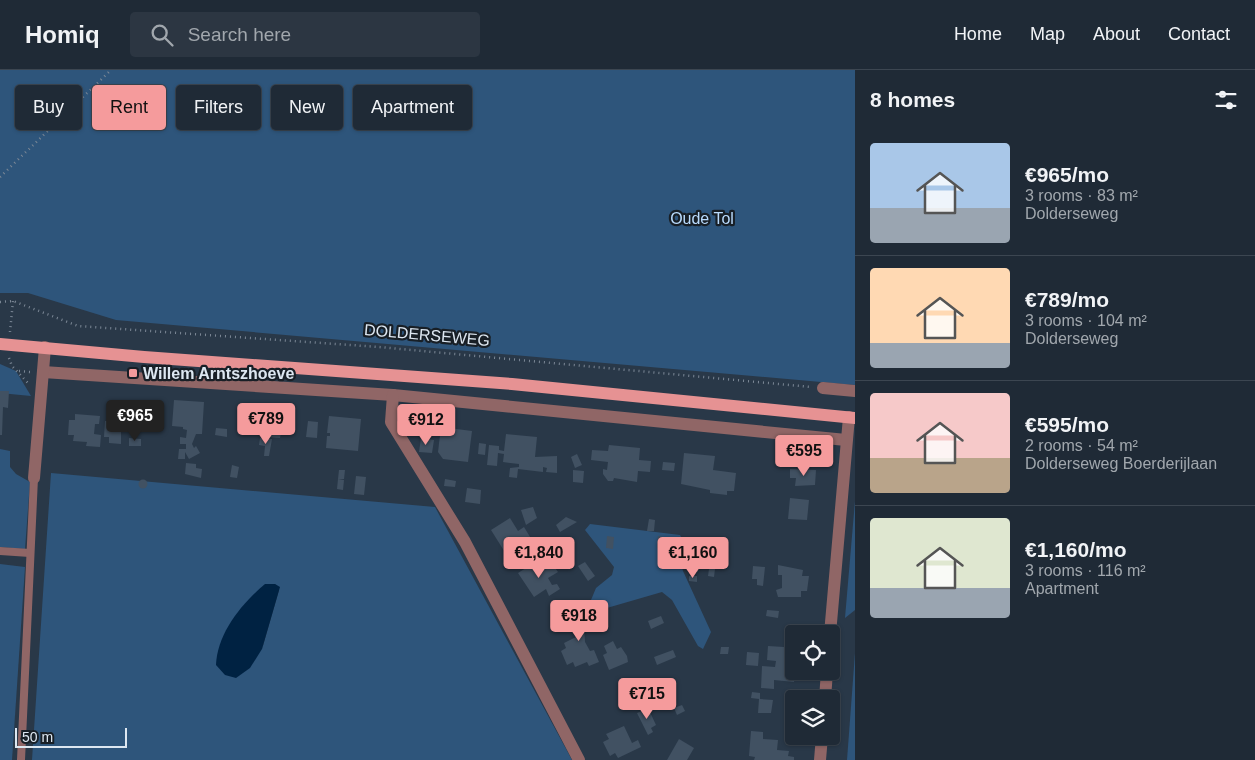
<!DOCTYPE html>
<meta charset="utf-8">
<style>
:root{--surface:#1f2a36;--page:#2c3642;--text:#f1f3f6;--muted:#a1a7ad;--line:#3c4651;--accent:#f59b9c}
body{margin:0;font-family:Helvetica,sans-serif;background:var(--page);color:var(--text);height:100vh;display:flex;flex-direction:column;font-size:19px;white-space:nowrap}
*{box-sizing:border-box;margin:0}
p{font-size:16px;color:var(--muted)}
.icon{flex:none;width:28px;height:28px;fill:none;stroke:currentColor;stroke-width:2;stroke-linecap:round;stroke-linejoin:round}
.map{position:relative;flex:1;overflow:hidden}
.details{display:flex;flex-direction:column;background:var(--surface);width:400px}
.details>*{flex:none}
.top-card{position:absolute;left:15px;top:15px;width:475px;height:45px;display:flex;gap:10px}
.controls{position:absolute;left:785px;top:555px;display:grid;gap:10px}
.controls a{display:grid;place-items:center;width:55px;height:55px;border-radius:5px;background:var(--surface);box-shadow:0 1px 4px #0004,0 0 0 1px var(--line);font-size:25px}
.scale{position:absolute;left:15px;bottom:12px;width:112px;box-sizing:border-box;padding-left:5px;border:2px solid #dde7f1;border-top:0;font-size:14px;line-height:18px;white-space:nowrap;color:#dde7f1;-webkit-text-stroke:4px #181f26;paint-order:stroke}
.price{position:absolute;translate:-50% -42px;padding:0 11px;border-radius:5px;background:var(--accent);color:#111;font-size:16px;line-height:32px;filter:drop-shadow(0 1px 2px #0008)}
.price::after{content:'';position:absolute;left:50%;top:30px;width:15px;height:11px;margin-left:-8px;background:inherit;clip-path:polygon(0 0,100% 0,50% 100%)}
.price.on{background:#222;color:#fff}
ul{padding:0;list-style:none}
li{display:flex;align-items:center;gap:15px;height:125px;padding:0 15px}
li+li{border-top:1px solid var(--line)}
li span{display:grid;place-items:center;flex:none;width:140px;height:100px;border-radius:5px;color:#555}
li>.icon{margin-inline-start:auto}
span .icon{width:60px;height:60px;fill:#fffc;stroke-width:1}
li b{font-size:21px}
h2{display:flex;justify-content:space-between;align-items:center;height:60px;padding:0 15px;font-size:21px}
.chip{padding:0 18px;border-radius:5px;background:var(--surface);box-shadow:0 1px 4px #0004,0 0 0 1px var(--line);font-size:18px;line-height:45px}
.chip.on{background:var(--accent);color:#111}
header{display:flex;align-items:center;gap:30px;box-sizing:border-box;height:70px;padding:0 25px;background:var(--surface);border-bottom:1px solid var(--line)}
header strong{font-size:24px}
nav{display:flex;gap:28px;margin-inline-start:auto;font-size:18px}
.search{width:350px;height:45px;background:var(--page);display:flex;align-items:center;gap:12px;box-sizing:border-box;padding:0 18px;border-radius:5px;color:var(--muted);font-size:19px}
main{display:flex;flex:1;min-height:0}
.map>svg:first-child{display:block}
.green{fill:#2e557b;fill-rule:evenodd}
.water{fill:#002242}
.building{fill:#415162}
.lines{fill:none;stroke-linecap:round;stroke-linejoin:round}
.path{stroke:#7c8896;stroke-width:2.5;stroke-dasharray:1 4;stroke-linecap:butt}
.lane{stroke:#906666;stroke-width:8}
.street{stroke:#906666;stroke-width:12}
.primary{stroke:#e69293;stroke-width:12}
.poi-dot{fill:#f59b9c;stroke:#181f26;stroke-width:2}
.labels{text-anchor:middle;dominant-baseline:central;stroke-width:4.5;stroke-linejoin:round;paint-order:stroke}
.park-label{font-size:16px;fill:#b9dbfd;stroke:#181f26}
.street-label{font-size:16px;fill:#dde7f1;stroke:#181f26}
.poi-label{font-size:16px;font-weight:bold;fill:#dde7f1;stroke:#181f26;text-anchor:start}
</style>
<header>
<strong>Homiq</strong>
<div class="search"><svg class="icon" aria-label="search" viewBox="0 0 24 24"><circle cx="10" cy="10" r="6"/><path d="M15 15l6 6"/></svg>Search here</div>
<nav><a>Home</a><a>Map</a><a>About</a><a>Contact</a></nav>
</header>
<main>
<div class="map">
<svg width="855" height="690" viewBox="0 0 855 690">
<rect width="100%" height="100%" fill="#293848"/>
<g class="green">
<path d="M0 0H855V315L116 250 28 223H0Z"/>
<path d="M0 294 16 301 31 326 0 323Z"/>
<path d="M0 379 10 381V397L16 404 30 412 25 479 0 477Z"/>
<path d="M51 403 435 437 572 690H32ZM275 514 279 520 262 579Z"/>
<path d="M855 431V540L845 548Z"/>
<path d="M590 454 680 465 684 472 679 486 683 501 711 562 703 579 698 576 672 530 662 522 600 540 594 537 591 530 596 518 612 505 614 497 585 460Z"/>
<path d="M0 494 25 497 12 690H0Z"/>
<path d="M855 583V690H847Z"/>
</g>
<path class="water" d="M265 514H275L280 517 262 579 250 598 236 608 225 605 216 595C217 564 241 534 265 514Z"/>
<g class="building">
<path d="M0 321H9L8 338 3 337 2 365H0Z"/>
<path d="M174 330 204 332 202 364H196L192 374 194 378 196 376 200 383 189 389 185 382V389H178L179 379H186V374H180V367L186 368 187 360 183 359V357L172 356Z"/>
<path d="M253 337 285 341 280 368 266 367 267 362 262 361 263 356 251 354Z"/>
<path d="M75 344 100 346 99 354H95L94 364 101 365 100 377 86 376 87 372 73 371 74 365H68L69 350H75Z"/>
<path d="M329 346 361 349 358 381 326 378 327 366H330V363H327Z"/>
<path d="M111 347 122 348 121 354H126L125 362 121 361V374L109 373V367H104L105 351H110Z"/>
<path d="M308 351 318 352 317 368 306 367Z"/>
<path d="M441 357 472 361 468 392 443 389 438 382Z"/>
<path d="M216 358 227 359V367L215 365Z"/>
<path d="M506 364 537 367 535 387 557 386V403L546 402 547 398 543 397V402L518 399 517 408 509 407 510 398 519 397V394L503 392 504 384 498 383 497 396 487 395 489 375 499 376V380L504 381Z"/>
<path d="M129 368 141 369V376H129Z"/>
<path d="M260 368 272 369 269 386H264L265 376 259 375Z"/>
<path d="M421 368 434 370 432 383 419 382Z"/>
<path d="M479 373 486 374 485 385 478 384Z"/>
<path d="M609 375 640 378 639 390 651 391 650 402 638 401 637 412 614 408 613 411H608L603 404V399L607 400 608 392 591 390 592 380 608 381Z"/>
<path d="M684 383 715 386 713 400 736 403 734 421H727V425L710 423V420L681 414Z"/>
<path d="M577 384 582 395 575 398 571 387Z"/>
<path d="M663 392 675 393 674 401 662 400Z"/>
<path d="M186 393 196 394V398L202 399 201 408 185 404Z"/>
<path d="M232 395 239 397 237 408 230 407Z"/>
<path d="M790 399 816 400 815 415 795 416 796 408H790Z"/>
<path d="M339 400H345L344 409H338Z"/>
<path d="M573 400 584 401 583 413 573 412Z"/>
<path d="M356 406 366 407 364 425 354 424Z"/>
<path d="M338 409 344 410 343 420 337 419Z"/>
<path d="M445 409 456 411 455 417 444 416Z"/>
<circle cx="143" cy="414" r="4.5"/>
<path d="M467 418 481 420 480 434 465 432Z"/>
<path d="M790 428 809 430 807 450 788 449Z"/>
<path d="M533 437 537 448 526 455 521 440Z"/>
<path d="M566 447 577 452 560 462 556 455Z"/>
<path d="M510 448 518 461 524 457 535 475 520 485 516 478 506 484 491 460Z"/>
<path d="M649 449 655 450 654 461H647Z"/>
<path d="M607 466 614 467 613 479 606 478Z"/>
<path d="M658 466 663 467 662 478H657Z"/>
<path d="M679 468H687L686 484 677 483Z"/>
<path d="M537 491 541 498 551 492 558 502 548 508 552 515 557 514 560 519 549 526 546 519 534 527 518 503Z"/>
<path d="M585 492 595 506 588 511 578 496Z"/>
<path d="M692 494 699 495 698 502 691 501Z"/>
<path d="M778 495 803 500 802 506H809L807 521H801V527H778L776 520 782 518V505H778Z"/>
<path d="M753 496 765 497 763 516 757 515V509H752Z"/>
<path d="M709 499H715L714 507 708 506Z"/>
<path d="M689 506H697V512L689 511Z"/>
<path d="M601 531 604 537 593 542 590 536Z"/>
<path d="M582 536 591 555 584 558 585 572 590 581 594 580 599 592 589 596 587 592 575 597 573 592 567 595 561 581 566 578 564 573 576 567 575 559 568 543Z"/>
<path d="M767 540 779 541 778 548 766 546Z"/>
<path d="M661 546 664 553 651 559 648 551Z"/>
<path d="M613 571 617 579 621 577 627 586 628 592 609 600 603 585 607 583 604 576Z"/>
<path d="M768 576 784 577V584L794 585V601H801V606H795L794 612 774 610V619L761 618 762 596 775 597 776 591 767 590Z"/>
<path d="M721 577H729L728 584H720Z"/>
<path d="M673 580 676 587 657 595 654 587Z"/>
<path d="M747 582 759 583 758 596 746 595Z"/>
<path d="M641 610 649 613 645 627 637 625Z"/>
<path d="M752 622 760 623V629L773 630 771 643H758L759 629 751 628Z"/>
<path d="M682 635 685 641 677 645 674 638Z"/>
<path d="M648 638 656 655 651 658 653 662 648 665 637 643Z"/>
<path d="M624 656 632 673 638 670 641 677 618 688 615 683 610 686 603 672 609 669 606 664Z"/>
<path d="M751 661 763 662V669L778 670 777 680 789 681 788 686 794 687V690H754L755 687 749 686Z"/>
<path d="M679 669 694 678 687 690H667Z"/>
</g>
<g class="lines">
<g class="path">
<path d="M0 107 111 0"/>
<path d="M0 232 13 231 78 256 379 277 811 317"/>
<path d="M10 262 13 231"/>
<path d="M9 288 12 296 28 313"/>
<path d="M19 301 30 302"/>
</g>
<g class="lane">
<path d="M0 481 30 483"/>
<path d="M21 690 34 408"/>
</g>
<g class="street">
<path d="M43 302 393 325 846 370"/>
<path d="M823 318 855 321"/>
<path d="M393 325 391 352 465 472 579 690"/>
<path d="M34 408 45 277"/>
<path d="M830 564 849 347"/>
<path d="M825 629 827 601"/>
<path d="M820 690 822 666"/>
</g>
<path class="primary" d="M0 274 144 287 512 314 855 348"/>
</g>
<rect class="poi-dot" x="128" y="298" width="10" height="10" rx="2.5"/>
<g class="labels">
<g class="park-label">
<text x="702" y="148">Oude Tol</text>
</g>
<g class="street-label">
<text transform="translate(427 265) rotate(5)">DOLDERSEWEG</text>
</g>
<g class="poi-label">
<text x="143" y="303">Willem Arntszhoeve</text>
</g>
</g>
</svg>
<div class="controls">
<a><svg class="icon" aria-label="locate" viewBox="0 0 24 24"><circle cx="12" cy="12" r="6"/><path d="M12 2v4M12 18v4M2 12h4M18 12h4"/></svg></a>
<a><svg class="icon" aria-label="layers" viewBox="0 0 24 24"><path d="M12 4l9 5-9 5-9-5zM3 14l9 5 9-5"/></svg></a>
</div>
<div class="scale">50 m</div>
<b class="price on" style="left:135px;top:372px">€965</b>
<b class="price" style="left:266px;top:375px">€789</b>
<b class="price" style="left:426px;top:376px">€912</b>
<b class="price" style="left:804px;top:407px">€595</b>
<b class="price" style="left:539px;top:509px">€1,840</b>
<b class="price" style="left:693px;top:509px">€1,160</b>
<b class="price" style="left:579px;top:572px">€918</b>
<b class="price" style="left:647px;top:650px">€715</b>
<div class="top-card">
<a class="chip">Buy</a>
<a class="chip on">Rent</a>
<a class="chip">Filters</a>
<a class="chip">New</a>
<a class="chip">Apartment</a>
</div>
</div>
<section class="details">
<h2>8 homes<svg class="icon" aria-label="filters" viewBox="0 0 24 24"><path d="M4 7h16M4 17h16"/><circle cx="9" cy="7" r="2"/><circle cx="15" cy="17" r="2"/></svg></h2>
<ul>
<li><span style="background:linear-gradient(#a9c7e8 65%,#9aa5b1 0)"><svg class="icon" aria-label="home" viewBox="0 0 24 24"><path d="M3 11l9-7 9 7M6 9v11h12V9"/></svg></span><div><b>€965/mo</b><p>3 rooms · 83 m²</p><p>Dolderseweg</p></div></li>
<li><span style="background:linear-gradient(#ffd9b3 75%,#9aa5b1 0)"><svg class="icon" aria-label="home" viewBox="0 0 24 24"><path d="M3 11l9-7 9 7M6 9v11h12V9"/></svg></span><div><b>€789/mo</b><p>3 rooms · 104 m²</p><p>Dolderseweg</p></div></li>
<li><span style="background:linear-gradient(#f6c9c9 65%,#b9a48a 0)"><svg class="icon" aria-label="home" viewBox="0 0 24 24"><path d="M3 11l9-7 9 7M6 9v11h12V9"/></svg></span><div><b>€595/mo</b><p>2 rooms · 54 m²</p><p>Dolderseweg Boerderijlaan</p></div></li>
<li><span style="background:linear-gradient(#dfe7d0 70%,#9aa5b1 0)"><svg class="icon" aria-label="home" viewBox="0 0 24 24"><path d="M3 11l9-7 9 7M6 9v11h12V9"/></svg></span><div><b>€1,160/mo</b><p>3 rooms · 116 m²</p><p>Apartment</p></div></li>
</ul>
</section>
</main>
